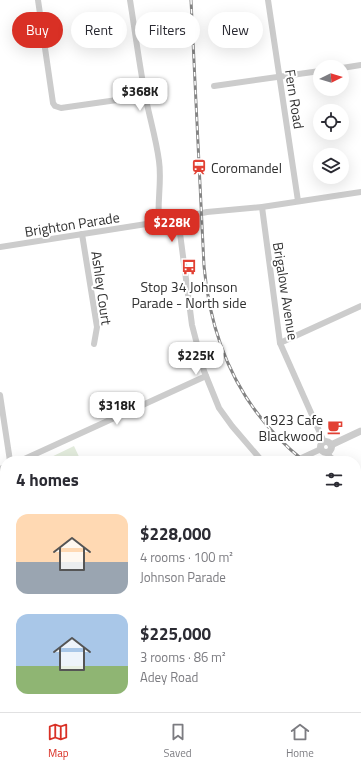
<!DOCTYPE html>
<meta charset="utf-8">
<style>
:root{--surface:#fff;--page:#f7f7f7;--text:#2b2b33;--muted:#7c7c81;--line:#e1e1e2;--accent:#d93025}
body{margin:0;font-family:"Titillium Web",sans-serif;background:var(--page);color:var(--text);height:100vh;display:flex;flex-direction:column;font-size:15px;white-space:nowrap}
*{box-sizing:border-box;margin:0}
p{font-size:13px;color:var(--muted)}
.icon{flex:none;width:22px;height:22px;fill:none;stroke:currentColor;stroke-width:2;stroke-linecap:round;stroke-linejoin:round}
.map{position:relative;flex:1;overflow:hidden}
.details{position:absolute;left:0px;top:456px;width:361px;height:256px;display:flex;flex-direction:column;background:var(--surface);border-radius:16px 16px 0 0;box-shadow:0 4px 16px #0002}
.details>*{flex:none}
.hud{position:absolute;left:12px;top:12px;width:337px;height:36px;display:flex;gap:8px}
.needle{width:26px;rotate:85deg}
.fabs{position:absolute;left:313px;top:60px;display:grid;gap:8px}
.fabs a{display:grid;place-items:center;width:36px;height:36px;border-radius:50%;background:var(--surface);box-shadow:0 4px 16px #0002;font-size:20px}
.price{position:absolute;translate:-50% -34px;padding:0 9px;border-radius:8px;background:#fff;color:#222;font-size:13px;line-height:26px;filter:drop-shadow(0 1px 2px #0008)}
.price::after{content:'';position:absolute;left:50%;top:24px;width:12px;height:9px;margin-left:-6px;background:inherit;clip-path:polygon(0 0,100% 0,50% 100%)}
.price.on{background:var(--accent);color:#fff}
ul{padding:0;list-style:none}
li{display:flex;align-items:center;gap:12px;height:100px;padding:0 16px}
li span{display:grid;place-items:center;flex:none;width:112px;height:80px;border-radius:12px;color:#555}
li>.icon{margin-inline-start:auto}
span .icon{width:48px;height:48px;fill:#fffc;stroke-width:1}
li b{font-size:17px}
h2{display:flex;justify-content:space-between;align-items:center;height:48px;padding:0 16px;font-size:17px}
.tag{padding:0 14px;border-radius:18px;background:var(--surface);box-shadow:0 4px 16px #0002;font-size:14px;line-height:36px}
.tag.on{background:var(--accent);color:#fff}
.tabs{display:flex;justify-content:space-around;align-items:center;height:56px;border-top:1px solid var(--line);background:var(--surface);font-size:11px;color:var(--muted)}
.tabs a{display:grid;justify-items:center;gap:2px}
.tabs .on{color:var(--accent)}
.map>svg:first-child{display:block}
.green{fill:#e3ecdd}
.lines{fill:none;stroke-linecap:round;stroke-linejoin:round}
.minor{stroke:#ccc;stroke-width:6}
.tertiary{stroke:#ccc;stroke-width:7}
.secondary{stroke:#b9b9b9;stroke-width:8}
.rail-casing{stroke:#848484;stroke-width:3}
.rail{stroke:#fff;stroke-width:1.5;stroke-dasharray:4.5;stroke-linecap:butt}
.labels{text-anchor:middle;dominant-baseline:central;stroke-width:4;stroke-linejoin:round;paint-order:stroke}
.street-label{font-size:14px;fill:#2f2f2f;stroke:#fff}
.poi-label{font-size:14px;fill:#2f2f2f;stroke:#fff;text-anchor:start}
</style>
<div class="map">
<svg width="361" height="712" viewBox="0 0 361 712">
<rect width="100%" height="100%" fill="#fff"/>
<g class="green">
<path d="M74 446 81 461H43Z"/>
<path d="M356 513 361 515V620L356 621Z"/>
</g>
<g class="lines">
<g class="minor">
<path d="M38 0 53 103 55 106 61 108 145 96"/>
<path d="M130 0C135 31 139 63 145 94 149 116 156 138 159 161 162 181 157 201 159 222"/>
<path d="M268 0 298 201"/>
<path d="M342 68 361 65"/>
<path d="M214 86 320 71"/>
<path d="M262 207 280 343 324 442"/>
<path d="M178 218 192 325 204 371 219 408 232 426 262 461"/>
<path d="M82 234 97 327 94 344"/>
<path d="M0 247 159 222 207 212 262 207 361 192"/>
<path d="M280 343 361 306"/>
<path d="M0 395 10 461"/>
<path d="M328 453 330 457 336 461"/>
<path d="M20 461 206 376"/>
<path d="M295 461 321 449"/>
<path d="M0 469 5 467"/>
<path d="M356 474 361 477"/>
<path d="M0 597 5 594"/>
<path d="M356 641 361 671"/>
<path d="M6 707V712"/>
<path d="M179 707 180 712"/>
</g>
<g class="tertiary">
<circle cx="326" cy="447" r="5.5"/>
<path d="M331 445 361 431"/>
</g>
<path class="secondary" d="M291 712C301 705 310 708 321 712"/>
<defs>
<g id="rail">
<path d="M191 0 204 266C211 344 242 412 304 461"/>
<path d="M356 497 361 499"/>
</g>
</defs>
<use href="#rail" class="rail-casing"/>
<use href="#rail" class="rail"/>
</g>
<defs>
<symbol id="station-bare" viewBox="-9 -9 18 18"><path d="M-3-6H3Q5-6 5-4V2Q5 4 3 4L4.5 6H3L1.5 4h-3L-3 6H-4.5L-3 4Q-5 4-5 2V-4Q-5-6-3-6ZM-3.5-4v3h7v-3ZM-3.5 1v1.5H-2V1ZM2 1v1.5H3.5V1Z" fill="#e24134" stroke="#fff" stroke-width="2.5" paint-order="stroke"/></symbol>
<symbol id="bus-bare" viewBox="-9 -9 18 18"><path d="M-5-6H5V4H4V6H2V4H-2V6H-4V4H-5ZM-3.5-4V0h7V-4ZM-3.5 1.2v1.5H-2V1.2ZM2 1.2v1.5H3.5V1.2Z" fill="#e24134" stroke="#fff" stroke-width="2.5" paint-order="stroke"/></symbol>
<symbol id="cafe-bare" viewBox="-9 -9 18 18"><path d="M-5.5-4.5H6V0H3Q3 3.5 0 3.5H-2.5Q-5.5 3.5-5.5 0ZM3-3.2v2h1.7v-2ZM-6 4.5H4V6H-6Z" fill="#e24134" stroke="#fff" stroke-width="2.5" paint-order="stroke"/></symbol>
</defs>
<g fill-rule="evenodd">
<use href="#station-bare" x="188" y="156" width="22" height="22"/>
<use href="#bus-bare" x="178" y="256" width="22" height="22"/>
<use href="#cafe-bare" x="324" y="416" width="22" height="22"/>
</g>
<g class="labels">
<g class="street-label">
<text transform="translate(295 99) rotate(81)">Fern Road</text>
<text transform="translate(72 224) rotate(-9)">Brighton Parade</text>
<text transform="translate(102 288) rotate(82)">Ashley Court</text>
<text transform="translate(286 291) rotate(81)">Brigalow Avenue</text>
</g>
<g class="poi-label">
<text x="211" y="167">Coromandel</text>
<text x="189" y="286" text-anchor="middle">Stop 34 Johnson<tspan x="189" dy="16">Parade - North side</tspan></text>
<text x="323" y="419" text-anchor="end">1923 Cafe<tspan x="323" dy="16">Blackwood</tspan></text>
</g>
</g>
</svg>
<div class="fabs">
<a><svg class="needle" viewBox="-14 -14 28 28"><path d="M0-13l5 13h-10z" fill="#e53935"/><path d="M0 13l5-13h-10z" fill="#7c7c81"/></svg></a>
<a><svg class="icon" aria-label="locate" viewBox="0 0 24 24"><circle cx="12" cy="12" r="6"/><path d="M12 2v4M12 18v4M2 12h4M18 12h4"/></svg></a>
<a><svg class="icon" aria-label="layers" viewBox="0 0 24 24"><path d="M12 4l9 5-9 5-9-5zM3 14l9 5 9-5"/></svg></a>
</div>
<b class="price" style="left:140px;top:112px">$368K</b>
<b class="price on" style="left:172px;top:243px">$228K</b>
<b class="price" style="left:196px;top:376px">$225K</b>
<b class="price" style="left:117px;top:426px">$318K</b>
<div class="hud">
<a class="tag on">Buy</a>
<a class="tag">Rent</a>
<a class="tag">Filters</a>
<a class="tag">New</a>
</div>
<section class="details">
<h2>4 homes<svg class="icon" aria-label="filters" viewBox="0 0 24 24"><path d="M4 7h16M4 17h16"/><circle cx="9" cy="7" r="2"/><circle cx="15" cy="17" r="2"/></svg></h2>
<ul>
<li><span style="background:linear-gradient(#ffd9b3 60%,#9aa5b1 0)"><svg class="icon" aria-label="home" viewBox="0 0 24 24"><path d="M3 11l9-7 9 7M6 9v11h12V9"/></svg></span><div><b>$228,000</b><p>4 rooms · 100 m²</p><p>Johnson Parade</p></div></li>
<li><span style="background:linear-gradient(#a9c7e8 65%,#8fb573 0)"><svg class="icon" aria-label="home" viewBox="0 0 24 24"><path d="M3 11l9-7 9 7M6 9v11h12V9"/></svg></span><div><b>$225,000</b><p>3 rooms · 86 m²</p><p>Adey Road</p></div></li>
</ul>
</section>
</div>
<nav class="tabs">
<a class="on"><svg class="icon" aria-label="map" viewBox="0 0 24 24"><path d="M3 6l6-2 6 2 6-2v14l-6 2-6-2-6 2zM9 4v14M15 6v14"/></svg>Map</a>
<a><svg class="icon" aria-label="saved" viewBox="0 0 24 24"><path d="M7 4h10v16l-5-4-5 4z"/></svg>Saved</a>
<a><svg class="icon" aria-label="home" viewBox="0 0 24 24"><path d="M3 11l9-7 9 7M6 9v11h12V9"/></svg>Home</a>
</nav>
